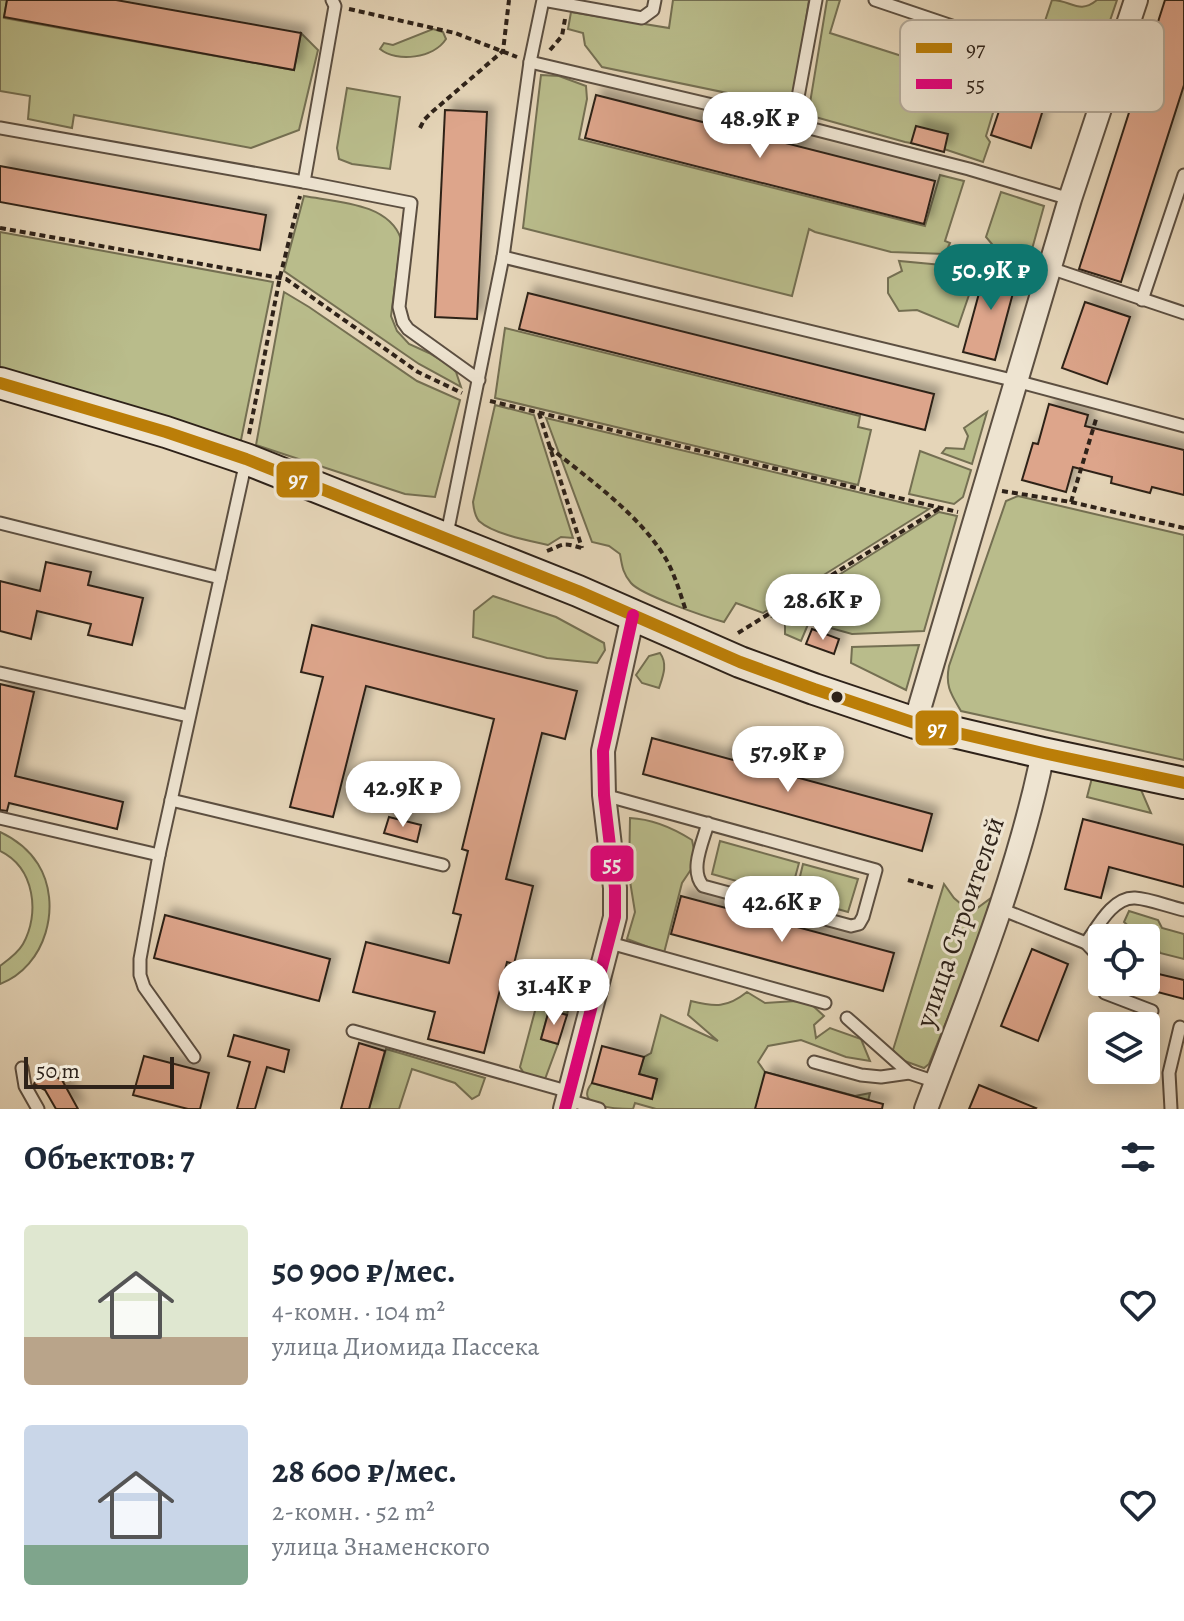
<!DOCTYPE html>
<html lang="ru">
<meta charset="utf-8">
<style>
:root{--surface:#fff;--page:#f2f2f3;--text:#1f2937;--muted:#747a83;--accent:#0f766e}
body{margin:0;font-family:Alegreya,serif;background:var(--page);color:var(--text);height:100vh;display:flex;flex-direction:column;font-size:30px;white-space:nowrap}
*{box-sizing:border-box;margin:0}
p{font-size:26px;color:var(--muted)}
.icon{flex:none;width:44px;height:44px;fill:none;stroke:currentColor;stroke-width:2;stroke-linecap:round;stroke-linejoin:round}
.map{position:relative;height:1109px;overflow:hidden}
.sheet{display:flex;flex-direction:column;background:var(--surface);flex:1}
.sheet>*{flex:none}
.fabs{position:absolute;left:1088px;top:924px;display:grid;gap:16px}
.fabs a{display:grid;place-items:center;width:72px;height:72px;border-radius:8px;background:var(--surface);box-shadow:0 4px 20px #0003;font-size:40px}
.scale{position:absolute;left:24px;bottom:20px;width:150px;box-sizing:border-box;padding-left:8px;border:4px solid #2e2219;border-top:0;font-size:22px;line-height:28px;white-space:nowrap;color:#2e2219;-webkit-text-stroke:6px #eee4d1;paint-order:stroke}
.price{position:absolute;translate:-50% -68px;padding:0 18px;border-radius:28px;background:#fff;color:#222;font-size:26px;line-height:52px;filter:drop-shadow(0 2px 4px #0008)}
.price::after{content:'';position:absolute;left:50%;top:48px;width:24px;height:18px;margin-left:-12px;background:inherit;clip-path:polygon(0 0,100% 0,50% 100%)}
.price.on{background:var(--accent);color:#fff}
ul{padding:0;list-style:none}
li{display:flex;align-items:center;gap:24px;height:200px;padding:0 24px}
li span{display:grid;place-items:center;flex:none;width:224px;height:160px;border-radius:8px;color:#555}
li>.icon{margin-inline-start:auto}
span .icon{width:96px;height:96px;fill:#fffc;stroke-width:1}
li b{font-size:34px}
h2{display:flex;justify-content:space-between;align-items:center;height:96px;padding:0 24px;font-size:34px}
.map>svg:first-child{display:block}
.green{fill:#b9bc8b;stroke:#746f52;stroke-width:2}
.building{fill:#dda58b;stroke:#2e2219;stroke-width:2;filter:url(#shadow)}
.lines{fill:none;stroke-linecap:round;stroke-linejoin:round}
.lane-casing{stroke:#5c4f41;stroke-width:15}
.street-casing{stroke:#5c4f41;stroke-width:26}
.secondary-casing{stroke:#2e2219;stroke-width:34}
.path{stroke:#2e2219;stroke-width:4;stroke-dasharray:6 4;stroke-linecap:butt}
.lane{stroke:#eee4d1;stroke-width:11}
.street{stroke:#eee4d1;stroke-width:22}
.secondary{stroke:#eee4d1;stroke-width:30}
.bus-1-casing{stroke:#eee4d1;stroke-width:18}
.bus-2-casing{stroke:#eee4d1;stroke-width:18}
.bus-1{stroke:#bb7e08;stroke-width:12}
.bus-2{stroke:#e5007d;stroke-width:12}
.bus-dot{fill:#2e2219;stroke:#eee4d1;stroke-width:3}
.labels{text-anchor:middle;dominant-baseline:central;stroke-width:6;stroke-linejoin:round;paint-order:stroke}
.street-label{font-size:28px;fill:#2e2219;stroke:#eee4d1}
.key{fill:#eee4d1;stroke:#b4aa9a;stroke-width:2}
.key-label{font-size:22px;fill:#2e2219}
.line-badge{stroke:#eee4d1;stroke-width:3}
.badge-label{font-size:22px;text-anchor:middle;font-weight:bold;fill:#fff}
</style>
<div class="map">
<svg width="1184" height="1109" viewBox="0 0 1184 1109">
<defs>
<filter id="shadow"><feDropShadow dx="7" dy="-7" stdDeviation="4" flood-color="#0004"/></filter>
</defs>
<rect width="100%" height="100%" fill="#e5d5b8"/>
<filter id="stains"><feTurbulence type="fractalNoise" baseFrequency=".0025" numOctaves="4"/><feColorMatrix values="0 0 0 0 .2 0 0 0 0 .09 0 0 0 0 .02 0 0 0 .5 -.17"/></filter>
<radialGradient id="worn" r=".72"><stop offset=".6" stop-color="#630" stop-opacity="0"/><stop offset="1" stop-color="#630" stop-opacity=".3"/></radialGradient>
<g class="green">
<path d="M0 0H7L4 18 294 70 301 33 318 50 299 130 251 148 74 115 72 128 28 119 30 96 0 91Z"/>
<path d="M673 0H809L794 97 785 105 602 67 585 45 583 33 568 29 571 12 669 28Z"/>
<path d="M827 0H840L830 33 983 82 995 84 1008 44 1080 68 1083 72 1078 88 1072 94 1059 90 1050 92 1009 78 1002 83 986 136 990 142 983 162 944 149 905 142 808 115Z"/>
<path d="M1052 0C1071 0 1079 15 1097 0H1117L1098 56 1039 39Z"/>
<path d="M433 29 443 32 446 39C434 58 397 63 380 49L384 43 393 45Z"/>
<path d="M541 75 559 76 586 86 587 99 579 139 925 226 940 175 964 181 945 241 950 243 945 254 891 252 815 232 809 229 792 296 523 228Z"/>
<path d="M347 88 400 97 390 169 352 164 339 159 337 148Z"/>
<path d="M1001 192 1044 206 1029 260 996 249 986 237Z"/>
<path d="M304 196C337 202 389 203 401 239L391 316 397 331 409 344 429 353 449 365 456 372 461 387 419 364 284 271Z"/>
<path d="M0 232 273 282 240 445 0 369Z"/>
<path d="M962 255 981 260 958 327 917 310 899 311 888 293V278L902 271 899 261 942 265 951 257Z"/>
<path d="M284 292 309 307 417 381 460 400 435 497 405 494 256 445Z"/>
<path d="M505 328 860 416 858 427 871 430 858 485 495 398Z"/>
<path d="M495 405 534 415 573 538 561 537 548 545C530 541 493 534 479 521 474 515 474 509 473 502Z"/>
<path d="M987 412 972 464 942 453 946 448 964 449 968 436 964 428Z"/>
<path d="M546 418 929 509 763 613 736 603 724 622C706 617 641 595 631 583 623 574 622 566 620 554L609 546 592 542Z"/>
<path d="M920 451 971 470 963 497 954 504 909 494Z"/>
<path d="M1018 496 1184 535V760L961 711C951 694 945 686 949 666L1006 501Z"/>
<path d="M939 512 957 516 924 631 852 634 809 622 801 641 785 634V622L772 617Z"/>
<path d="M493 596 556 617 604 643 605 650 597 663 547 658 473 637 474 611Z"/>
<path d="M919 645 906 690 851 663 852 647Z"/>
<path d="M660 653C668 664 663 676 659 688L642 683 636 675 649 656Z"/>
<path d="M1093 774 1139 785 1151 813 1087 797Z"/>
<path d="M630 818C652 819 673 828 692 840L694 850 692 868 682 883 664 953 627 939 635 912 629 875Z"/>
<path d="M0 832C15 839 29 850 38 864 63 904 46 967 0 984V966C8 960 18 953 23 944 40 914 35 868 0 851Z"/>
<path d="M720 841 799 863 790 896 712 874Z"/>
<path d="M803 864 858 879 848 912 795 897Z"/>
<path d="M944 884 954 898 969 911 976 909 995 895 966 980 962 983 929 1064 924 1068 899 1059 893 1050Z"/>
<path d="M1129 911 1158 920 1162 928 1184 934V959L1160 953 1154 936 1133 930 1124 922Z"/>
<path d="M563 969 574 982 567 1015 549 1010 541 1039 558 1044 545 1079 525 1075 520 1067 543 981Z"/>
<path d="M747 992 765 1003 796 1001 812 1005 824 1016 814 1025 816 1038 830 1028 861 1039 870 1061 846 1057 801 1040 768 1046 758 1062 765 1072 855 1096 870 1093 866 1109H656L635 1103 633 1109C619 1109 572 1108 592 1083L652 1099 657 1079 639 1074 644 1057 651 1053 661 1015 718 1041 688 1015 691 1001C715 1007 727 1008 747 992Z"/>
<path d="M386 1049 485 1078 479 1095 472 1099 455 1083 412 1069 399 1109H369Z"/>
</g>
<g class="building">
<path d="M7 0H116L301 33 294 70 4 17Z"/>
<path d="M1165 0H1184V85L1121 282 1079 269Z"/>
<path d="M1008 84 1047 97 1031 148 991 135Z"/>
<path d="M596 95 935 181 924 224 585 138Z"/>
<path d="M445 110 487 112 477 319 435 317Z"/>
<path d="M916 126 948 134 944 152 911 143Z"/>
<path d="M0 166 266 215 260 250 0 202Z"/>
<path d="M987 264 1016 272 1015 277 1017 278 995 360 963 352Z"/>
<path d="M528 293 934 394 925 430 519 329Z"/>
<path d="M1085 302 1130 317 1107 384 1062 368Z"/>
<path d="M1049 404 1088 415 1085 426 1184 450V495L1152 487 1150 493 1111 483 1112 477 1073 467 1066 492 1022 480 1033 443 1038 444Z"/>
<path d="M46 562 91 572 88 585 143 598 132 645 88 635 91 624 37 611 31 639 0 631V581L40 591Z"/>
<path d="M312 625 577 691 565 739 542 733 506 879 533 886 514 964 507 962 484 1053 428 1039 435 1012 353 992 366 942 449 963 461 915 453 913 468 851 462 849 494 719 366 686 333 817 290 807 323 677 301 672Z"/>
<path d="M812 629 839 639 834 654 806 644Z"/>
<path d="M0 684 34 692 15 776 123 802 117 829 9 803 7 811 0 810Z"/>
<path d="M652 738 932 814 922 851 643 774Z"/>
<path d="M389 817 421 825 417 842 384 833Z"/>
<path d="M1083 819 1184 845V887L1109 867 1101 898 1065 889Z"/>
<path d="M681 896 894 953 883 991 671 934Z"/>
<path d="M165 915 330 959 319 1001 154 958Z"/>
<path d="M1032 949 1068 964 1038 1041 1001 1026Z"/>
<path d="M1146 971 1184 980V999L1146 989Z"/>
<path d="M549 1010 567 1015 558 1044 541 1039Z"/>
<path d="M234 1035 289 1050 284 1072 267 1067 255 1109H237L250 1062 228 1056Z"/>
<path d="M359 1043 385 1051 369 1109H341Z"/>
<path d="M602 1046 644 1057 639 1074 657 1079 652 1099 592 1083Z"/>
<path d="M144 1056 209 1073 200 1109H188L133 1095Z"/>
<path d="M42 1069 62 1080 78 1109H56L45 1090 34 1084Z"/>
<path d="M765 1072 883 1104 882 1109H755Z"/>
<path d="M979 1085 1036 1108 1035 1109H969Z"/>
</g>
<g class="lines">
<defs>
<g id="lane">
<path d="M332 0 335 6 304 182 411 203 399 307 403 322 408 329 479 380"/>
<path d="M875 0 958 28 981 27 1100 70 1111 75"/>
<path d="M530 62 793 124 816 0"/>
<path d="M0 128 304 182"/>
<path d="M813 129 969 169 1070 199"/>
<path d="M503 257 1016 381 1184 426"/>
<path d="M1050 268 1184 313"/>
<path d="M1142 300 1184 175"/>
<path d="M0 523 220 578"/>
<path d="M446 539 503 257 530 62 543 0 642 18 653 10 655 0"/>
<path d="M0 673 188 716"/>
<path d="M604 795 876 870 863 917 859 924 851 926 703 886C689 870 703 842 708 823"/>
<path d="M171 800 443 865"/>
<path d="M0 818 159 855"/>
<path d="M1001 909 1086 943C1097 928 1112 897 1135 898 1151 899 1169 907 1184 910"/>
<path d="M610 943 825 1003"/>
<path d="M1086 943 1100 958 1102 970"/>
<path d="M1104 982 1105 993 1152 1011"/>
<path d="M847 1018 909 1073"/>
<path d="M353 1031 570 1092"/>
<path d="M194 1057 144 987 140 975V959L159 855 246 461"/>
<path d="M814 1062 861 1075 881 1077 909 1073 936 1082"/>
<path d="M22 1068 25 1086 38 1109"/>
<path d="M568 1100 599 1109"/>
<path d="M1171 1109 1169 1073 1180 1027"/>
</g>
<g id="street">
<path d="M915 723 1070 199 1136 0"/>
<path d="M565 1109 615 917V888L604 795 603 751 633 615"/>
<path d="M926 1109C970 992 1018 876 1043 753"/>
</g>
<path id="secondary" d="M0 383 166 432 246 459 578 591 740 662 814 689 915 723 1043 753 1184 783"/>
</defs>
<use href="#lane" class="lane-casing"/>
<use href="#street" class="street-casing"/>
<use href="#secondary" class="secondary-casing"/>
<g class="path">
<path d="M349 9 455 33 517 57"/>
<path d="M550 50 562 36 565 19"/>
<path d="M420 128 424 120 432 112 503 51 509 0"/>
<path d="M0 228 286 279 418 372 462 393"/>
<path d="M490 401 958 512"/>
<path d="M539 413 582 548"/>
<path d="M249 434 280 277 300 196"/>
<path d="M549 447C589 479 640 515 666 559 675 575 680 593 686 611"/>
<path d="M1002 491 1071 502 1184 528"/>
<path d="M1071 502 1097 416"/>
<path d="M547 551C565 544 561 542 582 548"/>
<path d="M738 633 940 508"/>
<path d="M908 880 935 888"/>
</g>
<use href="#lane" class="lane"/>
<use href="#street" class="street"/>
<use href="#secondary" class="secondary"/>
<defs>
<path id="bus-1" d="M0 383 166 432 246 459 578 591 740 662 814 689 915 723 1043 753 1184 783"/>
<path id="bus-2" d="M565 1109 615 917V888L604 795 603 751 633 615"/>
</defs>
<use href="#bus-1" class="bus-1-casing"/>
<use href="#bus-2" class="bus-2-casing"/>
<use href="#bus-1" class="bus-1"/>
<use href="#bus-2" class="bus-2"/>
</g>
<circle class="bus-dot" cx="837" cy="697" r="7"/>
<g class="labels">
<g class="street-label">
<text transform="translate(960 922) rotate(-71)">улица Строителей</text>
</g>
</g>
<rect x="900" y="20" width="264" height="92" rx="12" class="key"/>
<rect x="916" y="43" width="36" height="10" fill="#bb7e08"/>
<rect x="916" y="79" width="36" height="10" fill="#e5007d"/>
<g class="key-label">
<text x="966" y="56">97</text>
<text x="966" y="92">55</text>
</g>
<g class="line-badge">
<rect x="275" y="460" width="46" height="39" rx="8" fill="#bb7e08"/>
<rect x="914" y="709" width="46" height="38" rx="8" fill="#bb7e08"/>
<rect x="589" y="844" width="46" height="39" rx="8" fill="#e5007d"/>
</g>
<g class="badge-label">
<text x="298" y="487">97</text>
<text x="937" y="736">97</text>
<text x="612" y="871">55</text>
</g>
<rect width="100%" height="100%" filter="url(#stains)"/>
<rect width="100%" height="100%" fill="url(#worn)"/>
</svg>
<div class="fabs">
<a><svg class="icon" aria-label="locate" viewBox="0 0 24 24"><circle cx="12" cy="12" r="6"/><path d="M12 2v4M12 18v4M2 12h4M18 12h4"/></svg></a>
<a><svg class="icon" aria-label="layers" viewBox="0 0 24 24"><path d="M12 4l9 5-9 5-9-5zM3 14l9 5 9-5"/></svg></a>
</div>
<div class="scale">50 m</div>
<b class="price" style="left:760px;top:160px">48.9K ₽</b>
<b class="price on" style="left:991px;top:312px">50.9K ₽</b>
<b class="price" style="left:823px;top:642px">28.6K ₽</b>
<b class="price" style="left:788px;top:794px">57.9K ₽</b>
<b class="price" style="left:403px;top:829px">42.9K ₽</b>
<b class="price" style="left:782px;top:944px">42.6K ₽</b>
<b class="price" style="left:554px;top:1027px">31.4K ₽</b>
</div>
<section class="sheet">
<h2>Объектов: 7<svg class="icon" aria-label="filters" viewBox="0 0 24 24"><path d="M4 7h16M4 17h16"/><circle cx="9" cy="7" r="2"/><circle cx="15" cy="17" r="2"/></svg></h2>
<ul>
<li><span style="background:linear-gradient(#dfe7d0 70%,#b9a48a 0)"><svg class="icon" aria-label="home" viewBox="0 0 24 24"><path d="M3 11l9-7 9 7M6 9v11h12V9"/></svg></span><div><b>50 900 ₽/мес.</b><p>4-комн. · 104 m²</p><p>улица Диомида Пассека</p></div><svg class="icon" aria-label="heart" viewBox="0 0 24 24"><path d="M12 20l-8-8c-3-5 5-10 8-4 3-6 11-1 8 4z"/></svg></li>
<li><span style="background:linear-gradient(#c9d6e8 75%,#7fa58c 0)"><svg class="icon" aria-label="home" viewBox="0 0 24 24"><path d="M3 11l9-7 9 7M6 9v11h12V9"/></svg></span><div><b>28 600 ₽/мес.</b><p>2-комн. · 52 m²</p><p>улица Знаменского</p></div><svg class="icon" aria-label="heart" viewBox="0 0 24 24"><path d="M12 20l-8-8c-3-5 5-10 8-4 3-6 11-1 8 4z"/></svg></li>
</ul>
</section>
